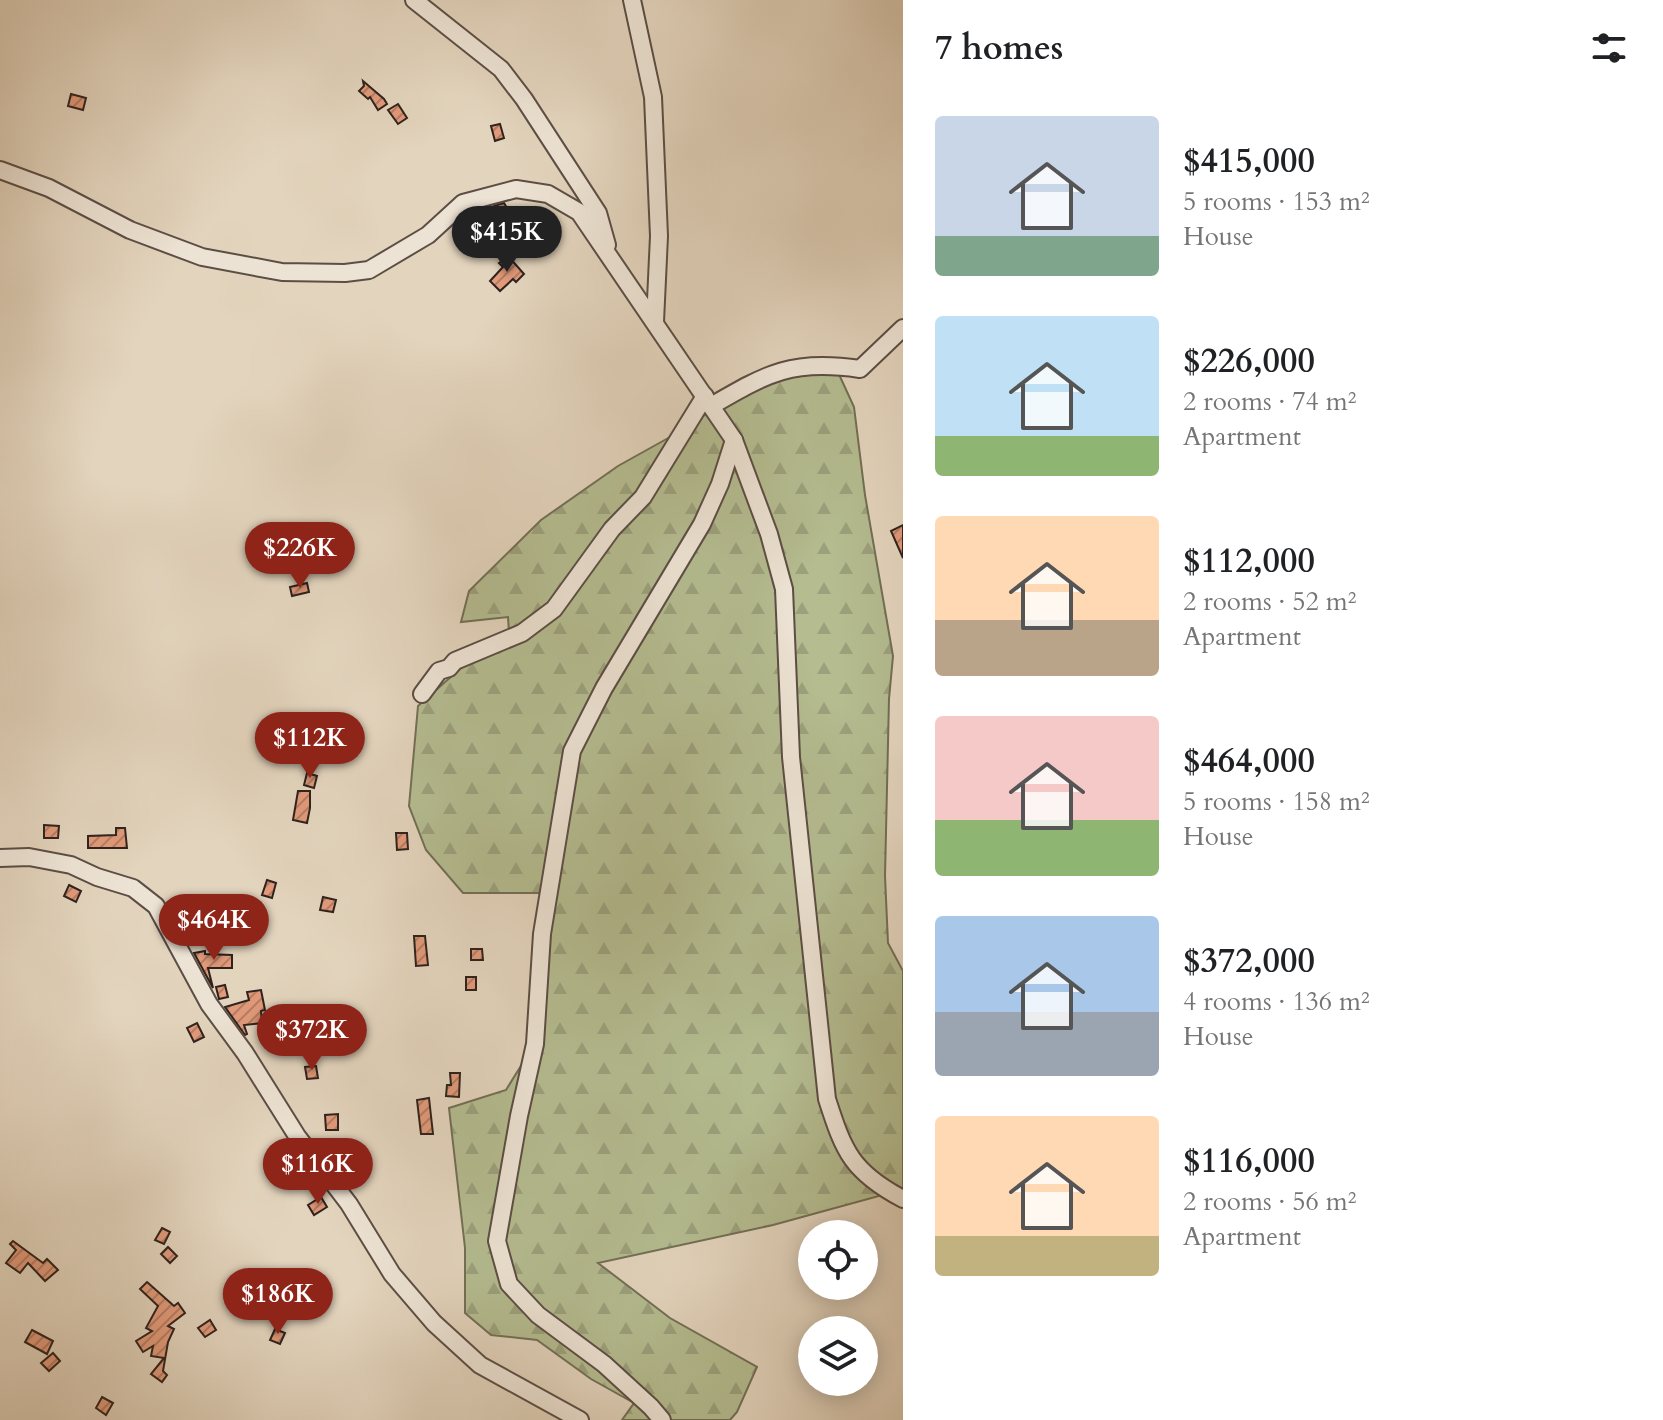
<!DOCTYPE html>
<meta charset="utf-8">
<style>
:root{--surface:#fff;--page:#f2f2f2;--text:#202124;--muted:#757577;--accent:#8f2418}
body{margin:0;font-family:Cardo,serif;background:var(--page);color:var(--text);height:100vh;display:flex;flex-direction:column;font-size:30px;white-space:nowrap}
*{box-sizing:border-box;margin:0}
p{font-size:26px;color:var(--muted)}
.icon{flex:none;width:44px;height:44px;fill:none;stroke:currentColor;stroke-width:2;stroke-linecap:round;stroke-linejoin:round}
.map{position:relative;flex:1;overflow:hidden}
.drawer{display:flex;flex-direction:column;background:var(--surface);width:760px}
.drawer>*{flex:none}
.controls{position:absolute;left:798px;top:1220px;display:grid;gap:16px}
.controls a{display:grid;place-items:center;width:80px;height:80px;border-radius:50%;background:var(--surface);box-shadow:0 4px 20px #0003;font-size:40px}
.price{position:absolute;translate:-50% -68px;padding:0 18px;border-radius:28px;background:var(--accent);color:#fff;font-size:26px;line-height:52px;filter:drop-shadow(0 2px 4px #0008)}
.price::after{content:'';position:absolute;left:50%;top:48px;width:24px;height:18px;margin-left:-12px;background:inherit;clip-path:polygon(0 0,100% 0,50% 100%)}
.price.active{background:#222;color:#fff}
ul{padding:0;list-style:none}
li{display:flex;align-items:center;gap:24px;height:200px;padding:0 32px}
li span{display:grid;place-items:center;flex:none;width:224px;height:160px;border-radius:8px;color:#555}
li>.icon{margin-inline-start:auto}
span .icon{width:96px;height:96px;fill:#fffc;stroke-width:1}
li b{font-size:34px}
h2{display:flex;justify-content:space-between;align-items:center;height:96px;padding:0 32px;font-size:34px}
main{display:flex;flex:1;min-height:0}
.map>svg:first-child{display:block}
.forest{fill:url(#forest-firs);stroke:#726f56;stroke-width:2}
.building{fill:url(#building-hatch);stroke:#2f221d;stroke-width:2}
.lines{fill:none;stroke-linecap:round;stroke-linejoin:round}
.minor-casing{stroke:#5c4e45;stroke-width:20}
.minor{stroke:#ede3d4;stroke-width:16}
</style>
<main>
<div class="map">
<svg width="903" height="1420" viewBox="0 0 903 1420">
<defs>
<pattern id="forest-firs" width="22" height="20" patternUnits="userSpaceOnUse" patternTransform="scale(2)"><rect width="22" height="20" fill="#b4bc90"/><path d="M5 1l3.5 6h-7zM16 11l3.5 6h-7z" fill="#9ba17c"/></pattern>
<pattern id="building-hatch" width="6" height="6" patternUnits="userSpaceOnUse" patternTransform="scale(2)"><rect width="6" height="6" fill="#e19a7a"/><path d="M-1 1l2-2M0 6l6-6M5 7l2-2" fill="none" stroke="#b77d63"/></pattern>
</defs>
<rect width="100%" height="100%" fill="#e3d4bd"/>
<filter id="stains"><feTurbulence type="fractalNoise" baseFrequency=".0025" numOctaves="4"/><feColorMatrix values="0 0 0 0 .2 0 0 0 0 .09 0 0 0 0 .02 0 0 0 .5 -.17"/></filter>
<radialGradient id="worn" r=".72"><stop offset=".6" stop-color="#630" stop-opacity="0"/><stop offset="1" stop-color="#630" stop-opacity=".3"/></radialGradient>
<path class="forest" d="M837 370 854 407 865 495 893 656 889 699 885 876 888 943 903 971V1202L886 1194 773 1225 598 1263 670 1318 757 1367 737 1412 730 1420H622L634 1403 591 1379 537 1340 491 1335 465 1313V1248L449 1108 506 1090 527 1056 550 893H463L426 850 409 806 418 706 479 652 509 633 508 617 461 622 469 591 541 520 618 466 679 432 752 384Z"/>
<g class="building">
<path d="M363 81 384 99 387 104 378 110 370 97 368 99 359 91 364 86Z"/>
<path d="M71 94 86 98 83 110 68 106Z"/>
<path d="M398 104 407 118 398 124 388 110Z"/>
<path d="M500 124 504 138 495 141 491 126Z"/>
<path d="M504 203 510 213 500 218 494 206Z"/>
<path d="M508 256 524 274 516 282 513 279 500 291 490 281 503 267 499 263Z"/>
<path d="M903 525V558L891 531Z"/>
<path d="M286 559 290 567 277 572 274 564Z"/>
<path d="M307 583 309 592 292 596 290 587Z"/>
<path d="M307 773 317 776 314 788 304 785Z"/>
<path d="M298 791H310V808L307 823 293 820Z"/>
<path d="M44 825 59 826 58 838H44Z"/>
<path d="M116 828H125L127 848H88V836L116 835Z"/>
<path d="M396 833H407L408 849 397 850Z"/>
<path d="M267 880 276 883 272 898 262 895Z"/>
<path d="M69 885 81 891 76 902 64 896Z"/>
<path d="M323 897 336 900 333 912 320 910Z"/>
<path d="M414 936H425L428 965 416 966Z"/>
<path d="M471 949H482L483 960H471Z"/>
<path d="M205 951V954L232 955V968H208L213 988 194 953Z"/>
<rect x="466" y="977" width="10" height="13"/>
<path d="M225 985 228 997 219 999 216 987Z"/>
<path d="M261 990 265 1010 261 1011 262 1023 244 1025 247 1034 245 1035 225 1007 249 1000 247 992Z"/>
<path d="M197 1023 204 1037 194 1042 187 1028Z"/>
<path d="M341 1031H352L353 1042 342 1043Z"/>
<path d="M316 1066 318 1078 307 1079 305 1067Z"/>
<path d="M450 1073H460L459 1097 446 1096 447 1085H451Z"/>
<path d="M429 1098 433 1134H421L417 1100Z"/>
<path d="M338 1114V1130H326L325 1115Z"/>
<path d="M321 1197 327 1207 314 1215 308 1205Z"/>
<path d="M162 1228 170 1232 164 1244 155 1240Z"/>
<path d="M13 1241 43 1263 47 1259 58 1270 45 1281 28 1263 20 1273 6 1263 16 1250 10 1244Z"/>
<path d="M168 1247 177 1256 170 1263 161 1254Z"/>
<path d="M147 1282 174 1306 178 1303 185 1313 168 1326 174 1329 168 1342 163 1371 167 1375 162 1382 151 1374 164 1358 151 1356 153 1346 143 1352 136 1341 152 1331 146 1328 158 1306 140 1289Z"/>
<path d="M210 1320 216 1330 205 1337 198 1328Z"/>
<path d="M275 1329 285 1333 280 1344 270 1340Z"/>
<path d="M32 1330 53 1341 47 1354 25 1342Z"/>
<path d="M53 1353 60 1361 49 1371 41 1363Z"/>
<path d="M102 1397 113 1403 106 1415 96 1408Z"/>
</g>
<g class="lines">
<defs>
<g id="minor">
<path d="M414 0 501 69 524 99 598 213 607 245"/>
<path d="M632 0 653 97 659 236 655 322"/>
<path d="M0 170 49 188 130 230 202 257 282 272 345 273 369 270 428 235 463 203 516 189 548 194 579 212 734 440 769 534 784 589 791 757 827 1099C844 1152 852 1172 903 1199"/>
<path d="M711 406C768 373 792 359 860 369L903 328"/>
<path d="M422 694 439 671 449 668 455 661 522 633 554 609 612 529 643 497 705 396"/>
<path d="M0 858 29 857 71 865 97 877 133 888 156 906 209 1004 245 1053 297 1136 349 1204 392 1274 434 1323 480 1365 580 1420"/>
<path d="M662 1420 651 1407 604 1364 538 1315 509 1284 497 1241 519 1116 535 1044 542 934 572 751 604 688 702 524 720 484 734 440"/>
</g>
</defs>
<use href="#minor" class="minor-casing"/>
<use href="#minor" class="minor"/>
</g>
<rect width="100%" height="100%" filter="url(#stains)"/>
<rect width="100%" height="100%" fill="url(#worn)"/>
</svg>
<div class="controls">
<a><svg class="icon" aria-label="locate" viewBox="0 0 24 24"><circle cx="12" cy="12" r="6"/><path d="M12 2v4M12 18v4M2 12h4M18 12h4"/></svg></a>
<a><svg class="icon" aria-label="layers" viewBox="0 0 24 24"><path d="M12 4l9 5-9 5-9-5zM3 14l9 5 9-5"/></svg></a>
</div>
<b class="price active" style="left:507px;top:274px">$415K</b>
<b class="price" style="left:300px;top:590px">$226K</b>
<b class="price" style="left:310px;top:780px">$112K</b>
<b class="price" style="left:214px;top:962px">$464K</b>
<b class="price" style="left:312px;top:1072px">$372K</b>
<b class="price" style="left:318px;top:1206px">$116K</b>
<b class="price" style="left:278px;top:1336px">$186K</b>
</div>
<section class="drawer">
<h2>7 homes<svg class="icon" aria-label="filters" viewBox="0 0 24 24"><path d="M4 7h16M4 17h16"/><circle cx="9" cy="7" r="2"/><circle cx="15" cy="17" r="2"/></svg></h2>
<ul>
<li><span style="background:linear-gradient(#c9d6e8 75%,#7fa58c 0)"><svg class="icon" aria-label="home" viewBox="0 0 24 24"><path d="M3 11l9-7 9 7M6 9v11h12V9"/></svg></span><div><b>$415,000</b><p>5 rooms · 153 m²</p><p>House</p></div></li>
<li><span style="background:linear-gradient(#bfe0f5 75%,#8fb573 0)"><svg class="icon" aria-label="home" viewBox="0 0 24 24"><path d="M3 11l9-7 9 7M6 9v11h12V9"/></svg></span><div><b>$226,000</b><p>2 rooms · 74 m²</p><p>Apartment</p></div></li>
<li><span style="background:linear-gradient(#ffd9b3 65%,#b9a48a 0)"><svg class="icon" aria-label="home" viewBox="0 0 24 24"><path d="M3 11l9-7 9 7M6 9v11h12V9"/></svg></span><div><b>$112,000</b><p>2 rooms · 52 m²</p><p>Apartment</p></div></li>
<li><span style="background:linear-gradient(#f6c9c9 65%,#8fb573 0)"><svg class="icon" aria-label="home" viewBox="0 0 24 24"><path d="M3 11l9-7 9 7M6 9v11h12V9"/></svg></span><div><b>$464,000</b><p>5 rooms · 158 m²</p><p>House</p></div></li>
<li><span style="background:linear-gradient(#a9c7e8 60%,#9aa5b1 0)"><svg class="icon" aria-label="home" viewBox="0 0 24 24"><path d="M3 11l9-7 9 7M6 9v11h12V9"/></svg></span><div><b>$372,000</b><p>4 rooms · 136 m²</p><p>House</p></div></li>
<li><span style="background:linear-gradient(#ffd9b3 75%,#c2b280 0)"><svg class="icon" aria-label="home" viewBox="0 0 24 24"><path d="M3 11l9-7 9 7M6 9v11h12V9"/></svg></span><div><b>$116,000</b><p>2 rooms · 56 m²</p><p>Apartment</p></div></li>
</ul>
</section>
</main>
